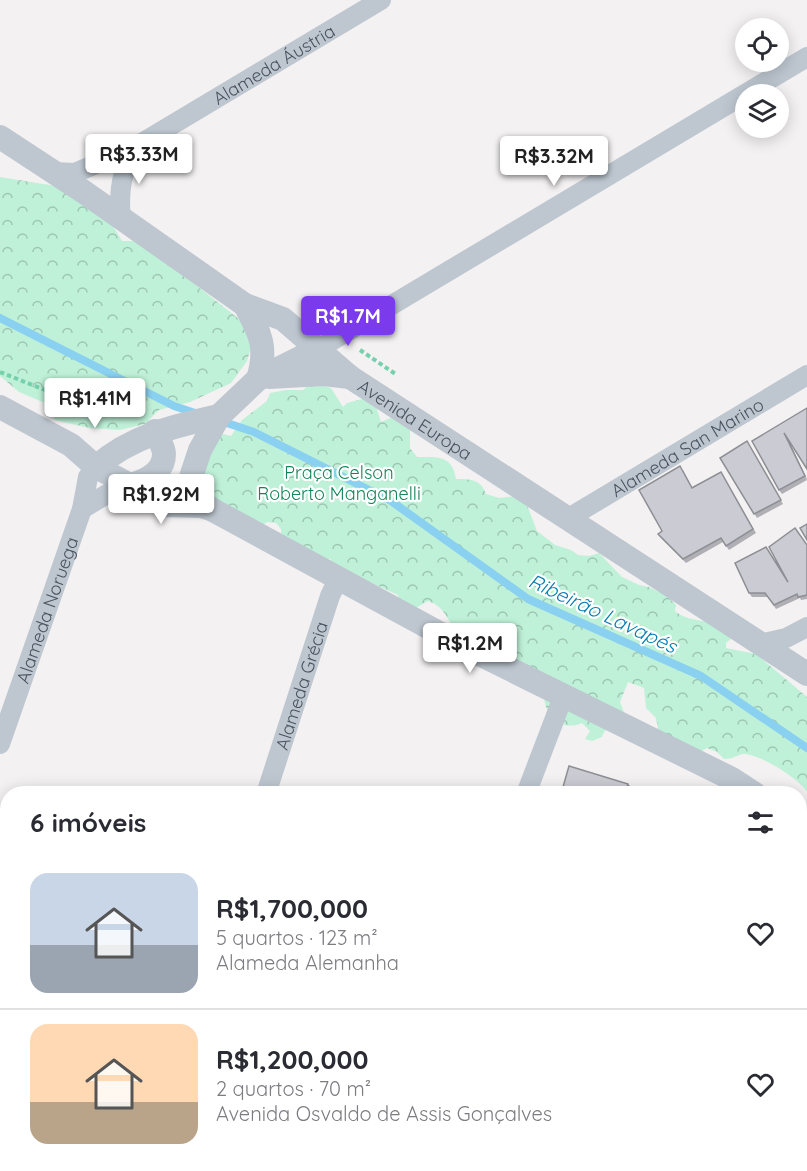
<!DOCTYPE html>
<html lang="pt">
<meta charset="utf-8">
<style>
:root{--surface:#fff;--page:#f7f7f7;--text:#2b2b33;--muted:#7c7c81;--line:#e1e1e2;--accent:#7c3aed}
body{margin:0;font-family:Quicksand,sans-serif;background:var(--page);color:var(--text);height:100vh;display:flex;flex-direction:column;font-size:22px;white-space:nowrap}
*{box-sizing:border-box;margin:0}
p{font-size:20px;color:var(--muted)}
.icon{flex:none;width:33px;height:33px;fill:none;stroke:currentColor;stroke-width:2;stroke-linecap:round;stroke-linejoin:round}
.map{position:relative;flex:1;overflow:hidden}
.sheet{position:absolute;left:0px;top:786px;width:807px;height:386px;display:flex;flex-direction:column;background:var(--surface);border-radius:24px 24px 0 0;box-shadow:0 3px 15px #0003}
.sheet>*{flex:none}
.tools{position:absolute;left:735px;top:18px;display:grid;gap:12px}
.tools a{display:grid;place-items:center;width:54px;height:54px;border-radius:50%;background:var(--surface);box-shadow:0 3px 15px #0003;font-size:30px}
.price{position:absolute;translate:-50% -51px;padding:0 14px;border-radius:6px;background:#fff;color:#222;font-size:20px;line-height:39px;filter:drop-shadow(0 2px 3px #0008)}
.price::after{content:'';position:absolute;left:50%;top:36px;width:18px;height:14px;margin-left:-9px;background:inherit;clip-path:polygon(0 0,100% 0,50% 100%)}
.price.on{background:var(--accent);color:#fff}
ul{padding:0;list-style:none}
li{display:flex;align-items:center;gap:18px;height:150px;padding:0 30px}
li+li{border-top:2px solid var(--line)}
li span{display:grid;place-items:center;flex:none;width:168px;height:120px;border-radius:18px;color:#555}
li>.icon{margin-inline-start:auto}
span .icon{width:72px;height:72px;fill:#fffc;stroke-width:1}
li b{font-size:26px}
h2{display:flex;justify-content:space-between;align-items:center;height:72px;padding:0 30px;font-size:26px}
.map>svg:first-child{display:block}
.forest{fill:url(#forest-crowns)}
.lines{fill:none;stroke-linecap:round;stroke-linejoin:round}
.stream{stroke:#8ad0f0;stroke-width:8}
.path{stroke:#75d1ad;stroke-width:4;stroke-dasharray:4.5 3;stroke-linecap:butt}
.service{stroke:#bec7d0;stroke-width:10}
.minor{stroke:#bec7d0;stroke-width:20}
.tertiary{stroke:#bec7d0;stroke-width:24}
.wall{fill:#afafb5}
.shaded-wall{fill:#8e8f94}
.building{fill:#cbccd3;stroke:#8e8f94;stroke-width:1.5}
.labels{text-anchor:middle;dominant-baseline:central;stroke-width:4.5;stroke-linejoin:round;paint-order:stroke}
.street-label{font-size:18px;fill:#48525f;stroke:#fff}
.park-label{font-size:18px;fill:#148558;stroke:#fff}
.water-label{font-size:20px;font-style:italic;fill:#077eb3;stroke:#fff}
</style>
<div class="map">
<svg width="807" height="1171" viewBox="0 0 807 1171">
<defs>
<pattern id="forest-crowns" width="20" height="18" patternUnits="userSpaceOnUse" patternTransform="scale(1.5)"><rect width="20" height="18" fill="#bff1d8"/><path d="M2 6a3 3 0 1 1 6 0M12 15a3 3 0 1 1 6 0" fill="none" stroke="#9dc6b2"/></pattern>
</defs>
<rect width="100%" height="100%" fill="#f3f1f1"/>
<g class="forest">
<path d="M0 177 68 188 102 208 122 241H149L187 278 244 323 252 344 247 361 231 383 190 402 159 410 145 424 120 430 89 428 55 420 45 403 19 392 0 376Z"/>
<path d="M312 382 331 388 343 407 347 403 362 399 376 406 381 422 395 416 410 428V448L417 457C438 457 452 455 456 479 470 479 481 479 486 494L499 498 516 496 527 505 537 531 555 545 571 550 578 555 589 556 599 553 622 577 639 585 649 587 667 596 676 605 675 611C689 623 707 618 722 627 726 629 729 635 732 638L726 643V648L756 654 807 697V792C800 779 757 752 742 754 736 756 732 759 724 759L717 752 707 748 695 755 654 735 658 728 656 718 646 708 644 688 628 682 620 702 624 712C617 725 606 724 602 737L592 741 585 739 590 731 582 723C562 732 544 716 544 695L492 651 478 626C467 624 463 631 454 629 446 616 443 606 428 601L414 609 401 607 398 595 330 564 331 559 319 560 281 537V529L276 523 267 522 262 526 205 498 187 455 219 433 231 436 242 420 267 401 270 393 286 390H303Z"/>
<path d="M800 1029 807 1033V1171H671L663 1164H800Z"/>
</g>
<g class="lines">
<g class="stream">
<path d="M0 318 174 406 198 414"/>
<path d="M221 421 254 432 391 501 528 599 701 676 807 748"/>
</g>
<g class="path">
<path d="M360 350 397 375"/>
<path d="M0 372 75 402 134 406 142 411"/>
</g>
<path class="service" d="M800 943 807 948"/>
<g class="minor">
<path id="s1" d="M54 172 75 173 135 147 381 0"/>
<path d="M121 218C118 191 122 170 135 147"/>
<path d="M318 349 807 57"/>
<path d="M82 509 112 491 130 485"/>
<path id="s2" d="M567 519 807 375"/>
<path d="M760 644 786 638 807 627"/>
<path id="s3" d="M0 744 82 509 88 477 96 467"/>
<path id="s4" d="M266 794 330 596 339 577"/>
<path d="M526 794 563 697"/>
<path d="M0 1142 8 1145"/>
<path d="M61 1164 81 1171"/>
<path d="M652 1164 661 1171"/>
<path d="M133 1171 135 1164"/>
</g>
<g class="tertiary">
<path id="s5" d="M0 137 84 192 245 305 283 319 350 377 807 674"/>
<path d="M245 305C260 333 268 347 258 379"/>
<path d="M269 377 323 374 350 377"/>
<path d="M0 407 71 445 96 467 130 485 155 492 164 505 201 506 211 509 463 646 732 779 755 794"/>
<path d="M96 467C131 436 174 426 219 416"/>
<path d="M130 485C145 481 164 473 164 454 164 447 158 438 155 431"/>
<path d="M211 509 202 502 195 493 191 477 200 450 219 416 258 379 318 349"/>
<path d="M800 826 807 831"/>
</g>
</g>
<g class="wall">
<path d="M788 439 807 480 782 494 779 490Z"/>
<path d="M747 441 783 504 757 518 720 458Z"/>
<path d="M683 470 692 487 721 472 756 533 729 550 723 542 686 563 661 538 658 534 662 531Z"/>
<path d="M807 545V599L801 600 800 598 776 609 768 597H752L749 593 786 578Z"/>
</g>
<g class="shaded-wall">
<path d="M784 433 787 437 807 479 805 476Z"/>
<path d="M628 784 631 787 629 794H625Z"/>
<path d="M471 1164H476L472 1171H470L469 1168Z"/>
</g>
<g class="building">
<path d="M807 408V469L784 433 805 476 779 490 752 441Z"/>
<path d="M747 441 781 500 754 514 720 458Z"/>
<path d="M680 466 692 488 721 472 753 529 726 546 721 538 683 559 658 534 662 531 639 490Z"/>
<path d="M807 524V540L800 528Z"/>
<path d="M795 528 807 545V595L798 597 797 594 774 605 765 593H749L735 563 766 547 788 582 769 547Z"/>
<path d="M569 766 628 784 625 794H561Z"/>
<path d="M800 1158 807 1164V1171H712L703 1164H800Z"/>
<path d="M463 1164H471L469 1168Z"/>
<path d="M481 1164H508L504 1171H480L477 1169Z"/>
<path d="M510 1164H542L537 1171H506Z"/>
<path d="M543 1164H574L582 1171H537Z"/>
</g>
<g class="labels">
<g class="street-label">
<text stroke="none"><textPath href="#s1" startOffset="248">Alameda Áustria</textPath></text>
<text stroke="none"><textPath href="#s5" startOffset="504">Avenida Europa</textPath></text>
<text stroke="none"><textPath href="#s2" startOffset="140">Alameda San Marino</textPath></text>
<text stroke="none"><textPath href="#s3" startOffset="142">Alameda Noruega</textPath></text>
<text stroke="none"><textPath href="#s4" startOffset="114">Alameda Grécia</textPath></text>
</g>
<g class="park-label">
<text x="339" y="472">Praça Celson<tspan x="339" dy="21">Roberto Manganelli</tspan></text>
</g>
<g class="water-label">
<text transform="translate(603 613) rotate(25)">Ribeirão Lavapés</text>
</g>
</g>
</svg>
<div class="tools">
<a><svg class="icon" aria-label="locate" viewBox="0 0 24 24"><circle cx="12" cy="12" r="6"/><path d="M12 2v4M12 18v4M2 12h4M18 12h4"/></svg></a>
<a><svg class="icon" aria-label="layers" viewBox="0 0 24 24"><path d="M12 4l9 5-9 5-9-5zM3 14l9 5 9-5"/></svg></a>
</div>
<b class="price" style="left:139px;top:185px">R$3.33M</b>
<b class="price" style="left:554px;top:187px">R$3.32M</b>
<b class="price on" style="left:348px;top:347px">R$1.7M</b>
<b class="price" style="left:95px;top:429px">R$1.41M</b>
<b class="price" style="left:161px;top:525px">R$1.92M</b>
<b class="price" style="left:470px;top:674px">R$1.2M</b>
<section class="sheet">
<h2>6 imóveis<svg class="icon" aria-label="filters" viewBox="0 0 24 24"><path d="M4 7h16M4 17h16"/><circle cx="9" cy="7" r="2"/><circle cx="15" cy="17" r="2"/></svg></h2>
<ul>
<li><span style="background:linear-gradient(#c9d6e8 60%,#9aa5b1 0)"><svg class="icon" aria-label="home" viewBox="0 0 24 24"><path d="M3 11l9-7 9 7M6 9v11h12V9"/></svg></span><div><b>R$1,700,000</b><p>5 quartos · 123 m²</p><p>Alameda Alemanha</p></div><svg class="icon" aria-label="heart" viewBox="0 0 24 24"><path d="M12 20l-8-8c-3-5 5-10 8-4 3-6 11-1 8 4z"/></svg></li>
<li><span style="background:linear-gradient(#ffd9b3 65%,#b9a48a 0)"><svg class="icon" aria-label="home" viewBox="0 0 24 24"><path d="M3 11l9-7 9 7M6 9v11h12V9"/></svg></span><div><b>R$1,200,000</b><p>2 quartos · 70 m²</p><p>Avenida Osvaldo de Assis Gonçalves</p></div><svg class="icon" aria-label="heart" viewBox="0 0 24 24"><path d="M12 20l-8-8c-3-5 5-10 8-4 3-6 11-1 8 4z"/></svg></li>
</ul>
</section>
</div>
